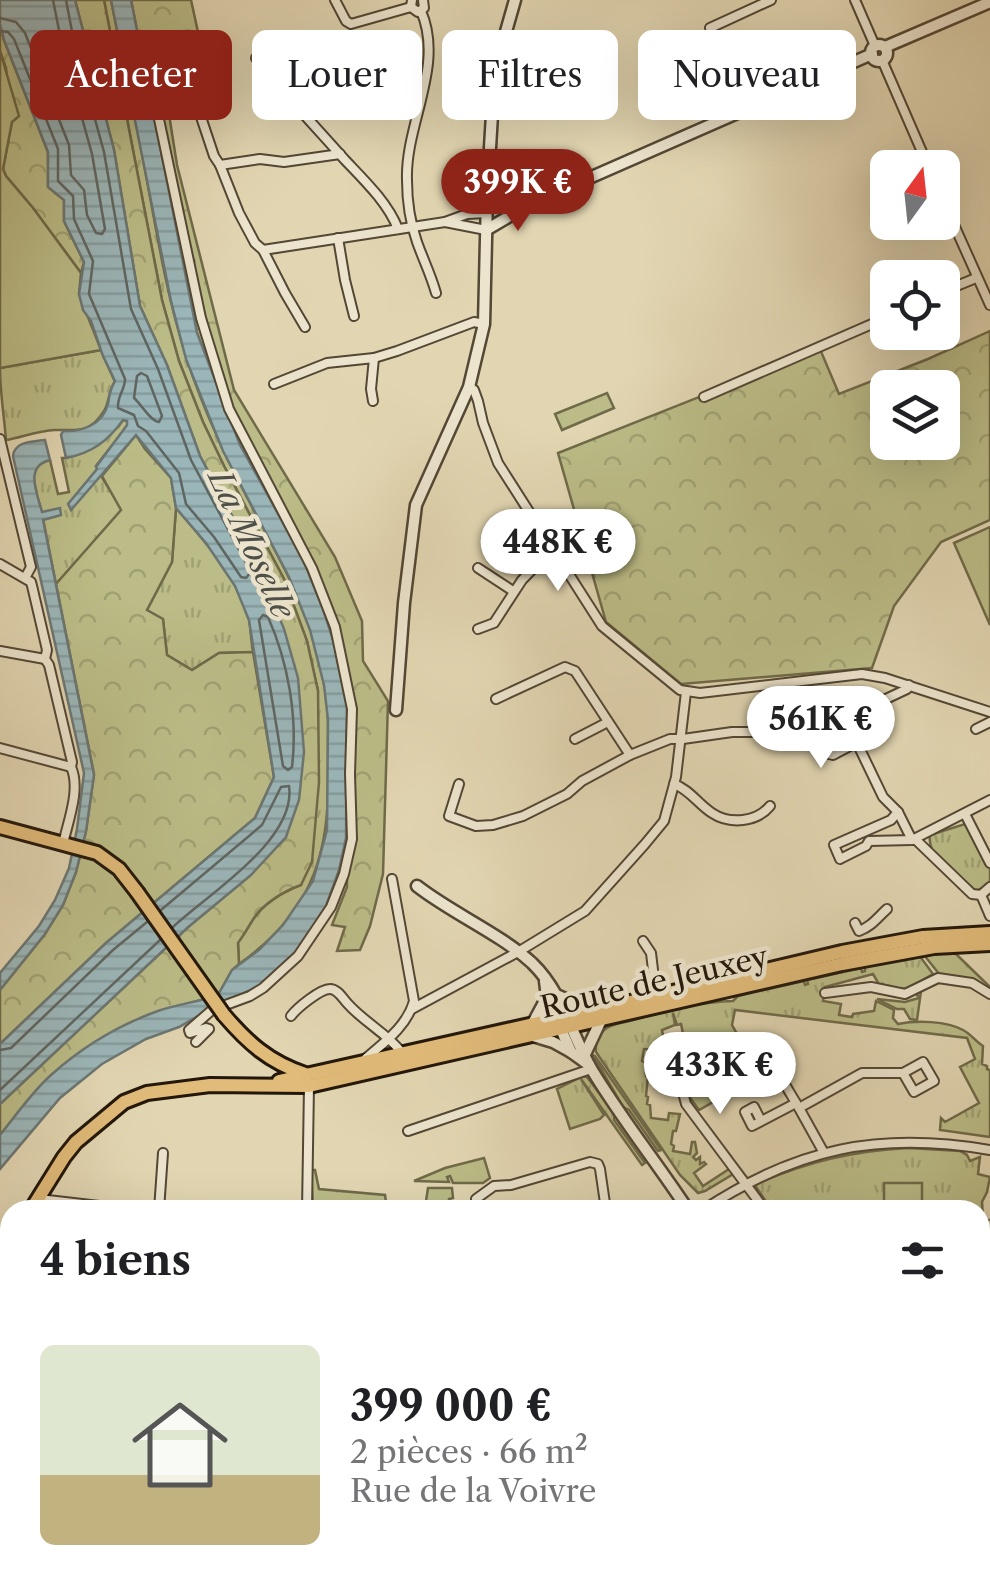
<!DOCTYPE html>
<html lang="fr">
<meta charset="utf-8">
<style>
:root{--surface:#fff;--page:#f6f6f6;--text:#202124;--muted:#757577;--accent:#8f2418}
body{margin:0;font-family:"Libre Caslon Text",serif;background:var(--page);color:var(--text);height:100vh;display:flex;flex-direction:column;font-size:38px;white-space:nowrap}
*{box-sizing:border-box;margin:0}
p{font-size:32px;color:var(--muted)}
.icon{flex:none;width:55px;height:55px;fill:none;stroke:currentColor;stroke-width:2;stroke-linecap:round;stroke-linejoin:round}
.map{position:relative;flex:1;overflow:hidden}
.drawer{position:absolute;left:0px;top:1200px;width:990px;height:390px;display:flex;flex-direction:column;background:var(--surface);border-radius:30px 30px 0 0;box-shadow:0 10px 40px #0002}
.drawer>*{flex:none}
.banner{position:absolute;left:30px;top:30px;width:930px;height:90px;display:flex;gap:20px}
.needle{width:65px;rotate:15deg}
.buttons{position:absolute;left:870px;top:150px;display:grid;gap:20px}
.buttons a{display:grid;place-items:center;width:90px;height:90px;border-radius:15px;background:var(--surface);box-shadow:0 10px 40px #0002;font-size:50px}
.price{position:absolute;translate:-50% -85px;padding:0 22px;border-radius:35px;background:#fff;color:#222;font-size:32px;line-height:65px;filter:drop-shadow(0 2px 5px #0008)}
.price::after{content:'';position:absolute;left:50%;top:60px;width:30px;height:22px;margin-left:-15px;background:inherit;clip-path:polygon(0 0,100% 0,50% 100%)}
.price.selected{background:var(--accent);color:#fff}
ul{padding:0;list-style:none}
li{display:flex;align-items:center;gap:30px;height:250px;padding:0 40px}
li span{display:grid;place-items:center;flex:none;width:280px;height:200px;border-radius:15px;color:#555}
li>.icon{margin-inline-start:auto}
span .icon{width:120px;height:120px;fill:#fffc;stroke-width:1}
li b{font-size:42px}
h2{display:flex;justify-content:space-between;align-items:center;height:120px;padding:0 40px;font-size:42px}
.pill{padding:0 35px;border-radius:15px;background:var(--surface);box-shadow:0 10px 40px #0002;font-size:35px;line-height:90px}
.pill.selected{background:var(--accent);color:#fff}
.map>svg:first-child{display:block}
.grass{fill:url(#grass-tufts);stroke:#6f6a49;stroke-width:2.5}
.forest{fill:url(#forest-crowns);stroke:#6f6a49;stroke-width:2.5;fill-rule:evenodd}
.park{fill:#bbbc87;stroke:#6f6a49;stroke-width:2.5}
.water{fill:url(#water-rules);stroke:#6b7673;stroke-width:2.5}
.lines{fill:none;stroke-linecap:round;stroke-linejoin:round}
.shore{stroke:#5f6662;stroke-width:2.5}
.minor-casing{stroke:#534735;stroke-width:12}
.tertiary-casing{stroke:#534735;stroke-width:15}
.primary-casing{stroke:#23170b;stroke-width:18}
.minor{stroke:#ece4cd;stroke-width:8}
.tertiary{stroke:#ece4cd;stroke-width:10}
.primary{stroke:#e1bb79;stroke-width:12}
.primary-bridge-casing{stroke:#23170b;stroke-width:18;stroke-linecap:butt}
.primary-bridge{stroke:#e1bb79;stroke-width:12}
.labels{text-anchor:middle;dominant-baseline:central;stroke-width:9;stroke-linejoin:round;paint-order:stroke}
.street-label{font-size:30px;fill:#23170b;stroke:#ece4cd}
.water-label{font-size:32px;font-style:italic;fill:#4d4f48;stroke:#ece4cd}
</style>
<div class="map">
<svg width="990" height="1590" viewBox="0 0 990 1590">
<defs>
<pattern id="grass-tufts" width="24" height="20" patternUnits="userSpaceOnUse" patternTransform="scale(2.5)"><rect width="24" height="20" fill="#bbbc87"/><path d="M3 7l-1-3M5 7V3M7 7l1-3M15 17l-1-3M17 17v-4M19 17l1-3" fill="none" stroke="#a0a173"/></pattern>
<pattern id="forest-crowns" width="20" height="18" patternUnits="userSpaceOnUse" patternTransform="scale(2.5)"><rect width="20" height="18" fill="#bbbc87"/><path d="M2 6a3 3 0 1 1 6 0M12 15a3 3 0 1 1 6 0" fill="none" stroke="#a0a173"/></pattern>
<pattern id="water-rules" width="6" height="5" patternUnits="userSpaceOnUse" patternTransform="scale(2.5)"><rect width="6" height="5" fill="#9bb6b9"/><path d="M0 2.5h6" fill="none" stroke="#859c9e"/></pattern>
</defs>
<rect width="100%" height="100%" fill="#e2d6b2"/>
<filter id="stains"><feTurbulence type="fractalNoise" baseFrequency=".002" numOctaves="4"/><feColorMatrix values="0 0 0 0 .2 0 0 0 0 .09 0 0 0 0 .02 0 0 0 .5 -.17"/></filter>
<radialGradient id="worn" r=".72"><stop offset=".6" stop-color="#630" stop-opacity="0"/><stop offset="1" stop-color="#630" stop-opacity=".3"/></radialGradient>
<g class="grass">
<path d="M104 0H111C122 55 134 109 144 164 156 228 166 294 186 356 204 414 232 469 260 522 279 558 299 594 311 632 319 661 328 692 328 722 328 742 328 762 328 782 329 862 306 917 239 964L238 942C244 935 247 929 252 921 262 904 284 891 301 885L318 691 307 641 284 579 224 466 203 422 179 361 162 300Z"/>
<path d="M101 350 115 382C107 394 110 401 104 411 89 435 77 429 55 430 38 431 22 437 6 440 4 415 0 392 0 368Z"/>
<path d="M123 420 127 421 128 425 96 466 98 468 71 509 100 474 122 510 56 584 43 519 61 514 42 513C37 493 23 466 50 460L58 494 69 492 62 458H67L118 427Z"/>
<path d="M176 508C204 541 238 577 249 620 251 630 251 641 253 652L219 653 192 670 167 655 163 620 147 610 172 562Z"/>
<path d="M965 824 990 869V881L985 887 976 891C960 877 926 859 930 835Z"/>
<path d="M947 952H954L990 987V990L976 980 940 975 924 955Z"/>
<path d="M919 955 933 974 907 989 885 987 882 984 880 986 873 974 825 987 823 1001 841 1004 839 1015 852 1017 853 1014 874 1011 876 1001 894 1010 893 1018 898 1024C916 1020 947 1021 963 1030 971 1034 976 1042 983 1046L982 1064 987 1066V1069L990 1070V1137L940 1130 941 1118 945 1122 979 1103 960 1067 975 1059 967 1038 735 1010 732 1025 749 1055 715 1072 727 1094 699 1110 688 1095 690 1093 688 1089 686 1090 681 1063 728 1052 724 1034 685 1043 681 1024 677 1025 673 1013 675 1025 662 1030 665 1046H670L671 1051 644 1049 642 1061 645 1062 646 1076H648L646 1096 648 1097 647 1104 650 1105 651 1118 668 1120 669 1113 680 1114 676 1131H673L671 1144 674 1146 673 1151 690 1154 692 1142H695L697 1153 693 1157 696 1160 700 1157V1164L704 1162 706 1164 694 1173 703 1186 729 1169 727 1164 735 1173 705 1191 698 1193 680 1175 596 1052C595 1043 597 1036 604 1030 612 1023 624 1023 633 1020 667 1011 698 1002 733 1001L738 996 804 981 805 985 808 984 807 980 861 968 862 972 865 971V967Z"/>
<path d="M921 991 917 1020 910 1019 904 1009H897L877 999 905 1002 919 998 916 993Z"/>
<path d="M593 1055 595 1056 661 1150 658 1151 629 1110 623 1107Z"/>
<path d="M583 1076 587 1077 615 1114 614 1120 645 1163 642 1165 581 1079 604 1115 600 1119 570 1129 557 1089Z"/>
<path d="M908 1148 960 1151 967 1155 970 1161 980 1157 978 1174 990 1177 987 1192 982 1202 983 1218 989 1220 980 1225V1210H772L756 1187V1184C808 1162 851 1151 908 1148Z"/>
<path d="M484 1158 490 1178 483 1183H453L450 1176 447 1177 449 1182 414 1181 445 1168Z"/>
<path d="M311 1170H315L319 1189 385 1195 387 1209 398 1208 399 1205 426 1201 428 1188H452L453 1198 449 1199 450 1210H313Z"/>
</g>
<g class="forest">
<path d="M75 0H104L162 300 179 361 203 422 224 466 284 579 307 641 318 691 319 782 312 862 301 885C284 891 262 904 252 921 247 929 244 935 238 943L239 964 232 970 218 995C196 1003 172 1006 151 1014 89 1038 41 1084 0 1135V1104L187 928 250 875 286 837 255 559 200 456 167 365 140 306 114 150Z"/>
<path d="M131 0H191L198 32 165 89 177 165 234 390 335 557 362 621 363 661 388 701 383 874 370 926 360 950 337 951 345 927 332 925 347 887V869L339 870 346 840 347 816 339 658 323 609 302 557 240 445 197 333Z"/>
<path d="M0 24 4 40 48 152V187L64 200V221L84 262 81 273 33 208 6 176 3 169 12 121 6 68 0 51Z"/>
<path d="M990 331V520L941 542 894 606 872 668 681 684 606 622 558 453 820 349 839 394 928 359ZM888 388H942V442H888Z"/>
<path d="M136 435 145 449 171 478 176 508 172 562 147 610 163 619 167 655 192 670 219 653 253 652 274 777 255 818 106 943 0 1044V990L45 934 63 905 76 872 86 831 94 774 56 584 121 510 102 476Z"/>
<path d="M10 1332V1580H93L69 1590H0V1333Z"/>
<path d="M286 1580H456L496 1590H397L376 1588 300 1590Z"/>
</g>
<g class="park">
<path d="M0 51 19 116 12 122 3 169 6 176 33 208 81 273 79 294 101 350 0 368Z"/>
<path d="M607 393 614 408 562 430 555 414Z"/>
<path d="M990 527V625L954 543Z"/>
<rect x="884" y="1183" width="38" height="21"/>
</g>
<g class="water">
<path d="M0 0H75L114 150 140 306 167 365 200 456 255 559 284 629 298 678 304 752 299 800 286 837 251 875 187 928 0 1104V1044L106 943 255 818 274 777 249 620 235 586 206 543 176 508 171 478 136 435 71 510 68 504 97 469 96 467 127 425V421L123 420C108 441 92 453 66 458L61 435 63 431C81 432 103 425 108 404 110 394 109 391 115 381L103 356 91 321 83 310 79 294 84 262 64 221V200L48 187V152L4 40 0 24Z"/>
<path d="M111 0H131L197 333 240 445 302 557 323 609 339 658 347 707 346 838 339 870 326 906 307 939 284 965 263 984 212 1008 179 1027 146 1039 102 1064 60 1098 0 1169V1135C16 1115 32 1092 51 1075 81 1048 119 1025 158 1011 178 1004 199 1002 218 995L232 970 259 950 283 925 313 881 327 830 328 720 324 685 310 630 289 577 223 451 186 359 171 301Z"/>
<path d="M45 440 50 460C24 466 37 493 42 512L60 508 61 515 43 520 94 775 86 831 76 872 63 905 45 934 0 990V973L39 926 55 900 69 868 77 829 84 773 13 456C15 441 32 442 45 440Z"/>
</g>
<g class="lines">
<g class="shore">
<path d="M0 18 16 22 25 33 69 145 71 175 84 190 87 215 96 233 102 234 105 229 92 154 63 50 53 0"/>
<path d="M0 31 8 32 14 39 58 149V181L73 196 74 219 93 261 89 294 125 379C125 390 117 396 118 408L134 415 138 426 146 431 179 473 186 504 214 537 241 577 246 578 250 573 246 563 191 460 158 369 131 309 104 152 75 47 66 0"/>
<path d="M141 373 147 376 162 416 159 422C150 421 142 405 134 398L137 376Z"/>
<path d="M263 615 268 617C288 662 298 717 292 767L288 770 283 766 259 620Z"/>
<path d="M161 910 262 825 281 787 289 786C297 840 208 894 173 927"/>
<path d="M0 1050 11 1048 113 950 147 922"/>
<path d="M0 1090 160 940"/>
</g>
<defs>
<g id="minor">
<path d="M335 0 346 21 351 24 411 7"/>
<path d="M412 0 411 7 418 12 424 8 423 0"/>
<path d="M855 0 875 46"/>
<path d="M421 11C445 66 405 124 407 180 407 200 410 222 417 242 423 259 431 275 436 293"/>
<path d="M167 49 152 86 201 318 229 409 312 568 335 627 352 709 350 774 352 839 344 874 331 907 298 956 263 988 250 996 212 1010 189 1030 190 1033 206 1028 209 1029 196 1042"/>
<path d="M256 58C284 94 315 126 345 160 364 180 388 203 398 229"/>
<path d="M882 60 929 168"/>
<path d="M195 84 201 117 214 156 220 165 239 213 255 243 263 250 285 293 305 327"/>
<path d="M744 110 710 28 771 0"/>
<path d="M220 165 260 159 284 162 340 154"/>
<path d="M942 198 990 305"/>
<path d="M445 222 486 230"/>
<path d="M338 238 345 280 354 316"/>
<path d="M263 250 445 222 467 214 486 213"/>
<path d="M942 292 976 278"/>
<path d="M274 384 327 363 374 358 397 351 474 322 484 324"/>
<path d="M469 387 474 390 478 401 483 423 498 463 602 626 680 690 700 693 862 674 885 678 990 712"/>
<path d="M704 397 888 317"/>
<path d="M373 401 371 389 374 358"/>
<path d="M0 439 31 567 25 578"/>
<path d="M0 564 31 582 33 590 47 650 45 659 49 665 72 762 71 767C81 789 68 821 63 844"/>
<path d="M478 568 513 591"/>
<path d="M478 629 494 623 522 580 552 549"/>
<path d="M0 651 45 659"/>
<path d="M496 699 565 667 575 671 630 755"/>
<path d="M865 710 874 728 873 734 833 755 825 753 816 732 907 689 909 685"/>
<path d="M976 729 990 722"/>
<path d="M575 739 608 722"/>
<path d="M857 743 883 797 898 812 912 840"/>
<path d="M0 748 71 767"/>
<path d="M459 784 449 816 476 826 493 825 523 816 567 794 582 781 630 755 670 739H683L732 732H816"/>
<path d="M674 784C690 790 698 804 712 813 730 825 757 822 770 806"/>
<path d="M898 812 891 820 834 845 840 859 866 846 869 841 912 840 990 800"/>
<path d="M965 814 990 863"/>
<path d="M915 839 972 894 981 895 990 887"/>
<path d="M981 895 990 916"/>
<path d="M855 923 859 931C872 926 877 918 887 909"/>
<path d="M643 941 651 953 656 995"/>
<path d="M825 993 871 987 905 994 938 978 972 983 990 994"/>
<path d="M412 1009 518 952 585 911 645 844 664 821 676 777 686 692"/>
<path d="M291 1016C297 1008 320 989 330 989 338 989 343 999 348 1004 365 1023 387 1033 402 1053"/>
<path d="M676 1056 677 1070 686 1104 765 1210"/>
<path d="M366 1058C385 1042 407 1026 414 1001L392 879"/>
<path d="M776 1067 785 1062 775 1045 765 1051 799 1108"/>
<path d="M761 1121 754 1107 745 1112 752 1126 796 1103"/>
<path d="M408 1131 591 1069"/>
<path d="M824 1153 799 1108 862 1073H903L914 1092 934 1081 923 1062 903 1073"/>
<path d="M39 1199 134 1210"/>
<path d="M476 1199 494 1186 511 1185 590 1162 598 1164 600 1169 606 1210"/>
<path d="M159 1210 163 1153"/>
<path d="M307 1210 309 1086"/>
<path d="M703 1210C797 1148 879 1131 990 1150"/>
<path d="M980 1274 990 1280"/>
<path d="M980 1519 990 1531"/>
<path d="M120 1580 128 1590"/>
<path d="M205 1580 209 1588 215 1590"/>
<path d="M629 1580H630"/>
<path d="M677 1580 679 1590"/>
</g>
<g id="tertiary">
<circle cx="879" cy="53" r="8"/>
<path d="M885 47 990 2"/>
<path d="M487 197 504 202 529 204"/>
<path d="M486 230 530 204 872 54"/>
<path d="M396 710 404 603 416 505 469 387 484 324 487 197 493 98 501 49 515 0"/>
<path d="M417 886C453 914 499 933 532 963 563 993 571 1034 592 1070 621 1118 657 1163 688 1210"/>
<path d="M545 981 547 997 571 1052 589 1065"/>
<path d="M559 996 591 1011"/>
<path d="M533 1023 547 997"/>
<path d="M533 1036 553 1042 571 1052"/>
<path d="M585 1054 602 1018"/>
<path d="M980 1438 990 1429"/>
<path d="M948 1580 955 1590"/>
<path d="M778 1590 797 1580"/>
</g>
<g id="primary">
<path d="M0 827 97 853 119 869 137 892"/>
<path d="M224 1015C248 1043 269 1062 305 1074"/>
<path d="M279 1081 592 1011 842 952 923 937 990 933"/>
<path d="M31 1210 64 1157 76 1142 124 1102 147 1093 210 1085 309 1086 842 964 934 947 990 944"/>
<path d="M0 1296 10 1284"/>
</g>
</defs>
<use href="#minor" class="minor-casing"/>
<use href="#tertiary" class="tertiary-casing"/>
<use href="#primary" class="primary-casing"/>
<use href="#minor" class="minor"/>
<use href="#tertiary" class="tertiary"/>
<use href="#primary" class="primary"/>
<defs>
<path id="primary-bridge" d="M137 892 224 1015"/>
</defs>
<use href="#primary-bridge" class="primary-bridge-casing"/>
<use href="#primary-bridge" class="primary-bridge"/>
</g>
<g class="labels">
<g class="street-label">
<text transform="translate(654 982) rotate(-13)">Route de Jeuxey</text>
</g>
<g class="water-label">
<text transform="translate(252 544) rotate(65)">La Moselle</text>
</g>
</g>
<rect width="100%" height="100%" filter="url(#stains)"/>
<rect width="100%" height="100%" fill="url(#worn)"/>
</svg>
<div class="buttons">
<a><svg class="needle" viewBox="-14 -14 28 28"><path d="M0-13l5 13h-10z" fill="#e53935"/><path d="M0 13l5-13h-10z" fill="#757577"/></svg></a>
<a><svg class="icon" aria-label="locate" viewBox="0 0 24 24"><circle cx="12" cy="12" r="6"/><path d="M12 2v4M12 18v4M2 12h4M18 12h4"/></svg></a>
<a><svg class="icon" aria-label="layers" viewBox="0 0 24 24"><path d="M12 4l9 5-9 5-9-5zM3 14l9 5 9-5"/></svg></a>
</div>
<b class="price selected" style="left:518px;top:234px">399K €</b>
<b class="price" style="left:558px;top:594px">448K €</b>
<b class="price" style="left:821px;top:771px">561K €</b>
<b class="price" style="left:720px;top:1117px">433K €</b>
<div class="banner">
<a class="pill selected">Acheter</a>
<a class="pill">Louer</a>
<a class="pill">Filtres</a>
<a class="pill">Nouveau</a>
</div>
<section class="drawer">
<h2>4 biens<svg class="icon" aria-label="filters" viewBox="0 0 24 24"><path d="M4 7h16M4 17h16"/><circle cx="9" cy="7" r="2"/><circle cx="15" cy="17" r="2"/></svg></h2>
<ul>
<li><span style="background:linear-gradient(#dfe7d0 65%,#c2b280 0)"><svg class="icon" aria-label="home" viewBox="0 0 24 24"><path d="M3 11l9-7 9 7M6 9v11h12V9"/></svg></span><div><b>399 000 €</b><p>2 pièces · 66 m²</p><p>Rue de la Voivre</p></div></li>
</ul>
</section>
</div>
